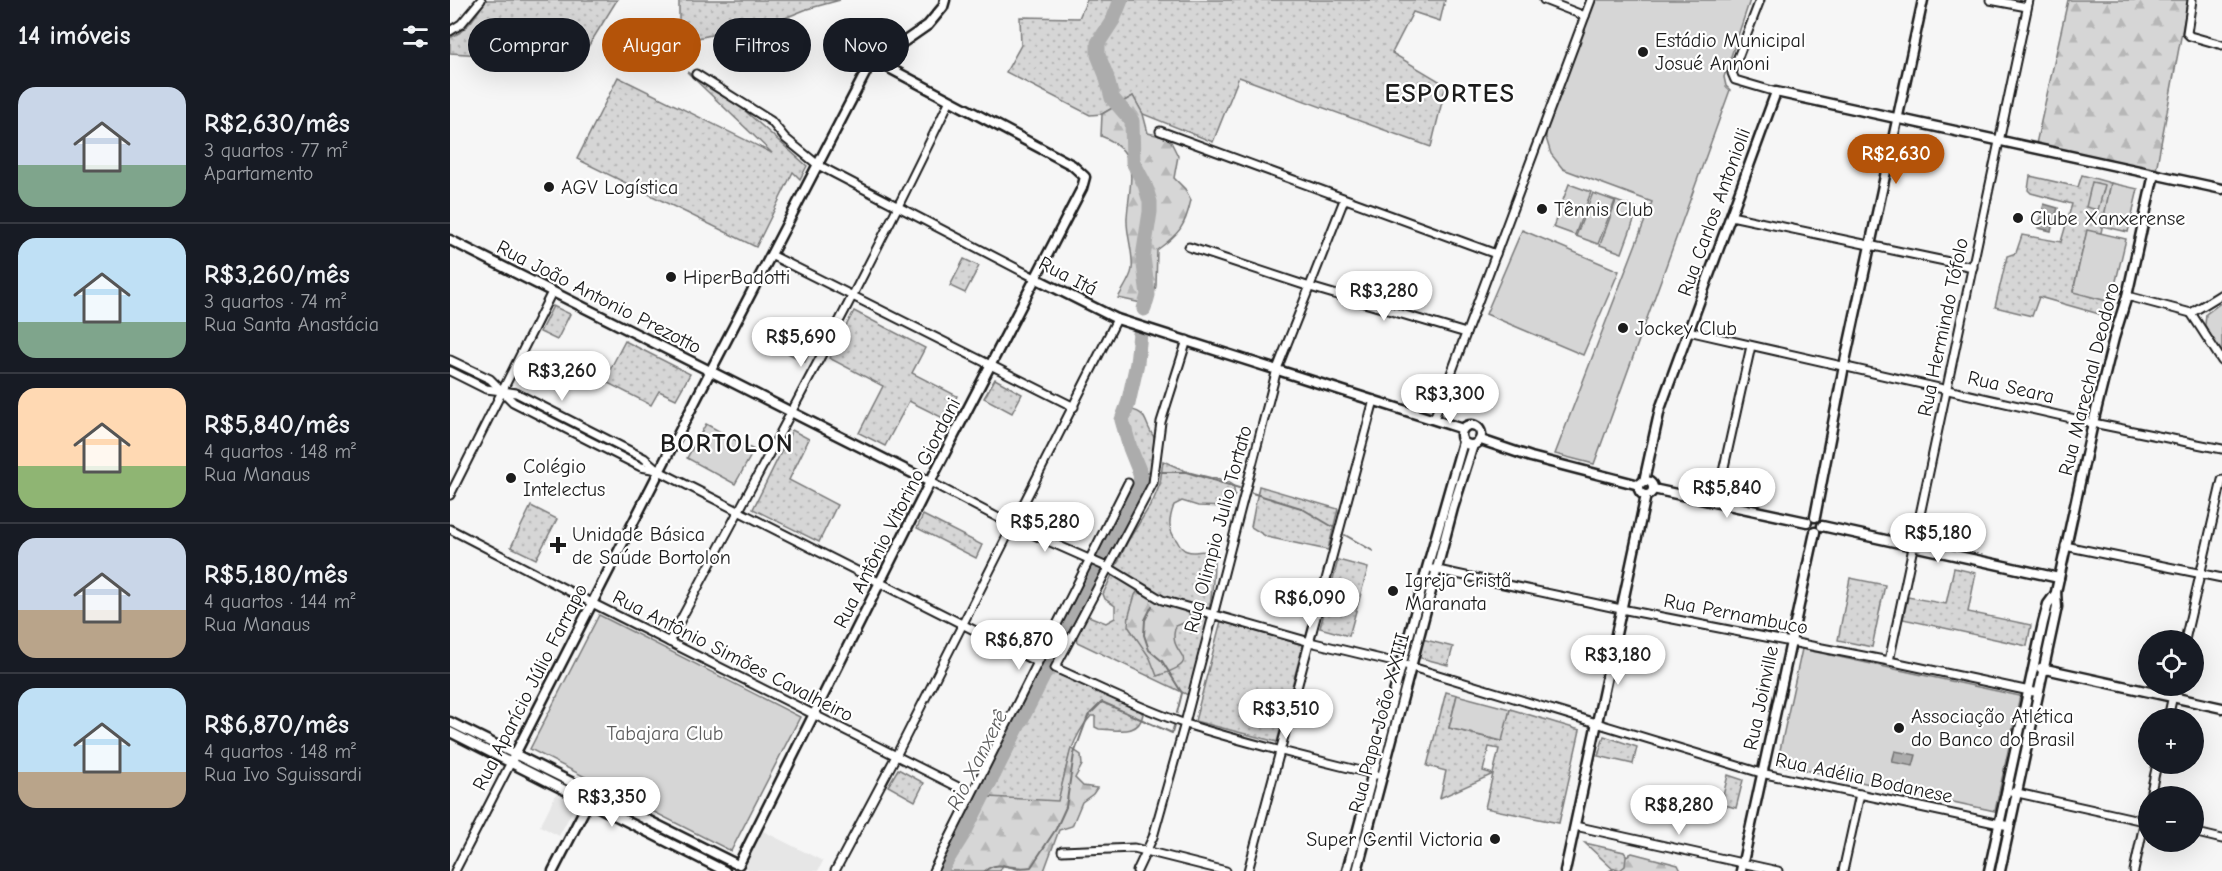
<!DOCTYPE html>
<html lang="pt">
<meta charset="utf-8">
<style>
:root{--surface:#171b24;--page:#242831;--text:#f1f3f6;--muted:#9ea1a6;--line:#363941;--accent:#b45309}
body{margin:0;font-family:"Comic Neue",sans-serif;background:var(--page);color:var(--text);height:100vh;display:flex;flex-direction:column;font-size:22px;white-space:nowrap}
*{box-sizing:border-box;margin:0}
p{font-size:20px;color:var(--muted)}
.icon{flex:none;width:33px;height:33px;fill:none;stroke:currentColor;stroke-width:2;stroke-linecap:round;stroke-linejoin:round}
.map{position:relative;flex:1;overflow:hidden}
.details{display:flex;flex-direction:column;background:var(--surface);width:450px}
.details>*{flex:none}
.hud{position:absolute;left:18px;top:18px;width:570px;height:54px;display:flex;gap:12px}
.fabs{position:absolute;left:1688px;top:630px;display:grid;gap:12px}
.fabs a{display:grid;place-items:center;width:66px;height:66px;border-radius:50%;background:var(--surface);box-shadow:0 6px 24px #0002;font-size:30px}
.price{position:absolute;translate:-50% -51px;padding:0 14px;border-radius:21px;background:#fff;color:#222;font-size:20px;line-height:39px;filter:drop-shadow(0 2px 3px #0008)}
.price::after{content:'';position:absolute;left:50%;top:36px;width:18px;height:14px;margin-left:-9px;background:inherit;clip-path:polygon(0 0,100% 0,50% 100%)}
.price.current{background:var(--accent);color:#fff}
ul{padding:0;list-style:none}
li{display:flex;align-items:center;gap:18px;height:150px;padding:0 18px}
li+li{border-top:2px solid var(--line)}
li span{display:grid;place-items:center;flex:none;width:168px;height:120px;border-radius:18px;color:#555}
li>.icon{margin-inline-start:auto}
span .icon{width:72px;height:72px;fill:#fffc;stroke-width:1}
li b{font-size:26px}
h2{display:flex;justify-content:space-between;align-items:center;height:72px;padding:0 18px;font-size:26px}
.pill{padding:0 21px;border-radius:27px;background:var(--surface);box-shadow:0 6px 24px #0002;font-size:21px;line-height:54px}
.pill.current{background:var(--accent);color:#fff}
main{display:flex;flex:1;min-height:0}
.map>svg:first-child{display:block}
.built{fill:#e6e6e6}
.grass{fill:url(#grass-dots);stroke:#797979;stroke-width:1.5;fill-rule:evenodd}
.forest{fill:url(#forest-firs);stroke:#797979;stroke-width:1.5}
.green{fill:#d6d6d6;stroke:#797979;stroke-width:1.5}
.water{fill:#acacac;stroke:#727272;stroke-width:1.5}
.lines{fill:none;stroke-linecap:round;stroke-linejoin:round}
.stream{stroke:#727272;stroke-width:2}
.river{stroke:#acacac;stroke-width:15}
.minor-casing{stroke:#1c1c1c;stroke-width:11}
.tertiary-casing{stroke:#1c1c1c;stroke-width:13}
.minor{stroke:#fff;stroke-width:7}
.tertiary{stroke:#fff;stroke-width:8}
.poi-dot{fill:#1c1c1c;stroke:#fff;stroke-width:2}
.labels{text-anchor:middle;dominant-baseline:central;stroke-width:4.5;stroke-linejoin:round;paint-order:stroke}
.poi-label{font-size:20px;fill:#1c1c1c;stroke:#fff;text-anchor:start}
.street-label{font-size:20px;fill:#1c1c1c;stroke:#fff}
.park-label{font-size:20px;fill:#5d5d5d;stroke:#fff}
.water-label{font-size:21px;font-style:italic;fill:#5d5d5d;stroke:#fff}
.district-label{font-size:26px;font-weight:bold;letter-spacing:1.5px;fill:#1c1c1c;stroke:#fff}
</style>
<main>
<section class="details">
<h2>14 imóveis<svg class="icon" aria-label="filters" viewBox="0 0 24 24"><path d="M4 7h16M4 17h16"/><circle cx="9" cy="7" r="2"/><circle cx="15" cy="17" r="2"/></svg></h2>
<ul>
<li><span style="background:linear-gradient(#c9d6e8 65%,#7fa58c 0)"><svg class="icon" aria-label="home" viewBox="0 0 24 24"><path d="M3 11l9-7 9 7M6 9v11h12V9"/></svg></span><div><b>R$2,630/mês</b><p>3 quartos · 77 m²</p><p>Apartamento</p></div></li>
<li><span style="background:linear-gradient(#bfe0f5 70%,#7fa58c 0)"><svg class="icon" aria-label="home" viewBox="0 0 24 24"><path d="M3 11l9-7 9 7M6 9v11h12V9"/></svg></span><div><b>R$3,260/mês</b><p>3 quartos · 74 m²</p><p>Rua Santa Anastácia</p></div></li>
<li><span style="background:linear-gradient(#ffd9b3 65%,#8fb573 0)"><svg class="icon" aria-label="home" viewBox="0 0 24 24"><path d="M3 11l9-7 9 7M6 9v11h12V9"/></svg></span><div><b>R$5,840/mês</b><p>4 quartos · 148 m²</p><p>Rua Manaus</p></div></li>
<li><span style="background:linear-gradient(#c9d6e8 60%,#b9a48a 0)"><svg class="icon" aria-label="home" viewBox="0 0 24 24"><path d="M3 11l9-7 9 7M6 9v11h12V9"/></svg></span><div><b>R$5,180/mês</b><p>4 quartos · 144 m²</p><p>Rua Manaus</p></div></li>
<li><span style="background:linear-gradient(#bfe0f5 70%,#b9a48a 0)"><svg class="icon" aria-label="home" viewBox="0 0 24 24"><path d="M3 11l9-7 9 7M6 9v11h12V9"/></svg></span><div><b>R$6,870/mês</b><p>4 quartos · 148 m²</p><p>Rua Ivo Sguissardi</p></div></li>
</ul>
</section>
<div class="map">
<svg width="1772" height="871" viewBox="0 0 1772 871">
<defs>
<pattern id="grass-dots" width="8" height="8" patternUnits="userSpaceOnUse" patternTransform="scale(1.5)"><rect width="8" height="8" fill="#d6d6d6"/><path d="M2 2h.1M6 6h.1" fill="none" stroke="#b7b7b7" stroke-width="1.8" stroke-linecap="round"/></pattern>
<pattern id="forest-firs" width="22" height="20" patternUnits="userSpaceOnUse" patternTransform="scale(1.5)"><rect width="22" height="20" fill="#d6d6d6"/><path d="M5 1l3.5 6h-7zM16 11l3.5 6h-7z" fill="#b7b7b7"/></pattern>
</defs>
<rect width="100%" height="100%" fill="#f6f6f6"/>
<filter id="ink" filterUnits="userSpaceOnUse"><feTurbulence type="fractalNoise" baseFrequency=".0167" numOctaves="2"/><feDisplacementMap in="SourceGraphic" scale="12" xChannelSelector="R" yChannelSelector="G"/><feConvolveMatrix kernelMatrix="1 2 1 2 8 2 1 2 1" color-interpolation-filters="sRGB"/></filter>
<g filter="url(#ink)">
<g class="built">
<path d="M106 794 126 804 109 836 90 826Z"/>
<path d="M311 830 373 861 368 871H302L292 866Z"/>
</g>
<g class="grass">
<path d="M36 0H167L133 55 119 60 0 53V38C17 31 26 15 36 0Z"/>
<path d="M229 0H390L357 9 330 20 229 42Z"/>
<path d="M637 0H995L990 21 963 12 942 53 996 85 981 147 789 77 763 142 693 114 683 96 652 114 640 115 556 72 571 45 570 17 629 18Z"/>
<path d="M237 72 284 101 357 166 350 179 343 172 306 247 127 159 168 77 322 153Z"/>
<path d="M1632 175 1661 183 1651 233 1637 231 1623 291 1661 302 1663 310 1660 317 1589 297 1582 316 1545 307 1557 256 1566 253 1572 235 1611 242 1622 204 1581 193 1578 190 1580 176 1628 187Z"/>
<path d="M514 259 529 266 515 293 500 286Z"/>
<path d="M103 306 120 314 107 340 90 332Z"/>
<path d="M404 311 475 348 462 373 507 396 495 419 459 401 435 446 409 433 433 386 379 358Z"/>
<path d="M175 341 240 374 226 399 209 391 201 405 154 381Z"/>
<path d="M545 379 572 394 562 413 534 398Z"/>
<path d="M681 410C698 412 694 424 704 437L702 480 699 481 677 428 676 417Z"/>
<path d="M342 430 359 439 339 480 387 505 369 542 303 509Z"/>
<path d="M713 461 738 472 778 482 783 485 785 495 776 507 748 506 732 501 724 505C719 519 717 529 727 541 729 545 732 550 737 551 747 555 749 547 764 555 765 603 750 649 738 695L627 642 625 635 636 615 656 623 665 618V606L655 599 653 594 678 541 703 501 710 484Z"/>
<path d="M809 486 888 509 878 550 817 537 801 527Z"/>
<path d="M81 506 107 519 86 559 61 547Z"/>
<path d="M473 515 532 545 526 558 467 528Z"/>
<path d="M888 560 918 568 899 636 870 628Z"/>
<path d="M1504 568 1526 573 1518 612 1581 625 1577 646 1453 619 1458 597 1496 604Z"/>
<path d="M1400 578 1435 585 1422 647 1388 640Z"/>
<path d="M771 621 853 645 827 742 745 721Z"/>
<path d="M972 639 1003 647 998 665 967 657Z"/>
<path d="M599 671 628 682 690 711 693 714C689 737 666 729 649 729L645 727V716H641C619 740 615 773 608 804L539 797Z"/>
<path d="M996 692 1007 695 999 728 1051 741 1060 709 1130 730 1109 823 1035 808 1043 774 990 798 996 771 977 766ZM1039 747 1049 749 1043 774 1033 771Z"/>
<path d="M1154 736 1187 747 1183 764 1148 756Z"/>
<path d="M448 769 474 783 465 801 438 786Z"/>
<path d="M1278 775 1293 780 1286 808 1271 804Z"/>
<path d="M1135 843 1174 852 1179 859 1203 863 1165 871Z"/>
</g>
<g class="forest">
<path d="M1618 0H1738L1706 170 1586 144Z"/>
<path d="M683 96 693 114 698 133 719 138 728 156 724 178 735 189 741 200C735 227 729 234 707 250L706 286 701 305 668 298C672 290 681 278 682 269 684 255 676 234 677 218 679 183 693 152 651 136L652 114Z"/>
<path d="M687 592 734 610 739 614 741 620 726 626C714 657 761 658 707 676L700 658 678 626 679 615 685 595Z"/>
<path d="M621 748 631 755 632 765 625 778 633 786 647 788 643 794 632 802 622 826 609 830 594 871H574L553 865 550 871H498L539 797 608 801Z"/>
<path d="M1182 853 1228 865 1231 871H1159L1165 868 1170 870 1175 866 1176 856Z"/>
</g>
<g class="green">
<path d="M1145 0H1300L1274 77 1276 86 1280 90 1144 464 1105 454 1202 202 1113 169 1101 154 1096 138V132L1105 104Z"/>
<path d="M1642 182 1655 185 1648 210 1636 207Z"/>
<path d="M1661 183 1688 189 1678 232 1652 226Z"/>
<path d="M1119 184 1141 192 1125 235 1103 227Z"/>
<path d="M1143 193 1165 201 1148 244 1126 236Z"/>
<path d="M1166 201 1188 209 1172 253 1150 245Z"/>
<path d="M1072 230 1169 271 1133 355 1036 314Z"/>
<path d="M1637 230 1676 239 1661 302 1623 292Z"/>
<path d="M1772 302V356L1755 325 1756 314Z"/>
<path d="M333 330 364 345 355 362 324 346Z"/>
<path d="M256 424 304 450 285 484 237 458Z"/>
<path d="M149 615 350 717 281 851 80 749Z"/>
<path d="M1352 649 1570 696 1545 811 1327 764Z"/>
<path d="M1007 695 1060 709 1052 741 999 728Z"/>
</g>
<g class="water">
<path d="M1594 204 1608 208 1601 231 1588 228Z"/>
<path d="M1445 751 1466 755 1463 766 1442 762Z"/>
</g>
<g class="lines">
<g class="stream">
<path d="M711 472H736L789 488"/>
<path d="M690 473 698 472"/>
<path d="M802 493 851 508 883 527"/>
<path d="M895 535 923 551"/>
<path d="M702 606 695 620 694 635 699 650 712 661 732 693 727 713"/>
<path d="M535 871C548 859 561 871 581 867L606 829 616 807 624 754 638 716 652 702 722 733 724 726"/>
</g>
<g class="river">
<path d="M671 0 663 20 648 43V55L656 75 662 98 682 121 683 162 695 185 700 202V212L693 257 698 295 694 309"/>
<path d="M490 871 515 831 675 514 679 503 691 484 690 473 680 448 672 420 678 404 687 363 690 333"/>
</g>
<defs>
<g id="minor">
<path d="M1094 0 1135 16"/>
<path d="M1310 0 1282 73 1285 80 1326 92"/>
<path d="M1540 0 1577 7"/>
<path d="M1742 0 1737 33 1740 36 1772 45"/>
<path d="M0 31 11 24 31 0"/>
<path d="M246 74 321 121 335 138 368 165 585 278"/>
<path d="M710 131 1046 254"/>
<path d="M1281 216 1523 267"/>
<path d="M739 247 860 287 1016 333"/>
<path d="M321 255 624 407"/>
<path d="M1772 294 1741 313 1772 361"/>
<path d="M1677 296 1741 313"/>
<path d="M1238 331 1643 423 1772 449"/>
<path d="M737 340 711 422 703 483 605 668C648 687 691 709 736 724 798 744 863 759 927 775"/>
<path d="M0 360 40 379 52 391 66 393 194 458 209 471 587 662"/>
<path d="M0 371 36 389 52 391 63 402 191 467 207 470"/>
<path d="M984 419 1141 0"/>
<path d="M480 482 562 525 659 568 712 600 860 642 952 664 1311 773 1559 826"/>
<path d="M0 495 102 292"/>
<path d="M1266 503 1301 346"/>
<path d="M0 529 142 603 520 793"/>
<path d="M1615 546 1772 578"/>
<path d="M983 569 1171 609 1439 661 1589 693"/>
<path d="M1735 640 1772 480"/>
<path d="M219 642C314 462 412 285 499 102"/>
<path d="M1439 661 1579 0"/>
<path d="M1718 718 1725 686"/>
<path d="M1563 792 1698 822"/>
<path d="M1700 796 1707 764"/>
<path d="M1125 826 1328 871"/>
<path d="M1743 832 1772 839"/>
<path d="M612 851 684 848 776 871"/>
<path d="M5 871 61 762"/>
<path d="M385 871 446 756 667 319"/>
<path d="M483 871 678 483"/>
<path d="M687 871 703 837 735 723 827 369 894 200"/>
<path d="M798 871 924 400"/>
<path d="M1393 871 1410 794"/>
<path d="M1684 871 1698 805"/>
</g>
<g id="tertiary">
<path d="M0 240 480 482"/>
<path d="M585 278 667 319 1013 429"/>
<circle cx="1021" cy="435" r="10"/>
<path d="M1031 440 1081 457 1189 485"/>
<circle cx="1196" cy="488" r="7"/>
<path d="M1194 481 1210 409 1326 92 1772 189"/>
<path d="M1203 489 1357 522"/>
<path d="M1365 517 1394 366 1473 0"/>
<path d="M1372 526 1609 578"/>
<path d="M1591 668 1772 708"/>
<path d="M0 722 284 863"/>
<path d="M0 732 275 871"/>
<path d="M61 762 260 372 419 66 478 25 493 7 495 0"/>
<path d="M289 864 480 482 632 188 635 177 622 165 441 69 433 57"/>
<path d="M103 871 141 797"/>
<path d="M897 871 977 568 1013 442"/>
<path d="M907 871 1003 508 1023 445"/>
<path d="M1115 871 1196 495"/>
<path d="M1291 871 1365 532"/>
<path d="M1539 871 1593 623 1598 604 1606 593"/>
<path d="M1550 871 1607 607 1606 592 1643 423 1664 338 1677 296 1704 174"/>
</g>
</defs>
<use href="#minor" class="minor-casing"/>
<use href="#tertiary" class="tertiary-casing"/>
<use href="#minor" class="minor"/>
<use href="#tertiary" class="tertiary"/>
</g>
</g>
<g class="poi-dot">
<circle cx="1193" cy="52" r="6"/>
<circle cx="99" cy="187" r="6"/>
<circle cx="1092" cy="209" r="6"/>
<circle cx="1568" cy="218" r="6"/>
<circle cx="221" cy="277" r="6"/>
<circle cx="1173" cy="328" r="6"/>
<circle cx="61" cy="478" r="6"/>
<path d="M105 536h6v6h6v6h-6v6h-6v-6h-6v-6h6z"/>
<circle cx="943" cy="591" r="6"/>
<circle cx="1449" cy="728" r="6"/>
<circle cx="1045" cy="839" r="6"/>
</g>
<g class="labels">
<g class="poi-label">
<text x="1205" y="40">Estádio Municipal<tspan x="1205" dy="23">Josué Annoni</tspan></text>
<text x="111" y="187">AGV Logística</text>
<text x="1104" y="209">Tênnis Club</text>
<text x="1580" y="218">Clube Xanxerense</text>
<text x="233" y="277">HiperBadotti</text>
<text x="1185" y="328">Jockey Club</text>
<text x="73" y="466">Colégio<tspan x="73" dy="23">Intelectus</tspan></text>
<text x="122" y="534">Unidade Básica<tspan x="122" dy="23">de Saúde Bortolon</tspan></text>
<text x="955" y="580">Igreja Cristã<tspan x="955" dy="23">Maranata</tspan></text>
<text x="1461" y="716">Associação Atlética<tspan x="1461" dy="23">do Banco do Brasil</tspan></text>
<text x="1033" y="839" text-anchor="end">Super Gentil Victoria</text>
</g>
<g class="street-label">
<text transform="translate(1264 212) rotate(-70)">Rua Carlos Antoniolli</text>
<text transform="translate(618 276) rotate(27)">Rua Itá</text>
<text transform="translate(149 297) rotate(27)">Rua João Antonio Prezotto</text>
<text transform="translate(1493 327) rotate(-78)">Rua Hermindo Tófolo</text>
<text transform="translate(1639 379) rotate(-76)">Rua Marechal Deodoro</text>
<text transform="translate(1561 387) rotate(13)">Rua Seara</text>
<text transform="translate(447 513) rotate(-63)">Rua Antônio Vitorino Giordani</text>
<text transform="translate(768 529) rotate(-75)">Rua Olimpio Julio Tortato</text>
<text transform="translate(1286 614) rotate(11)">Rua Pernambuco</text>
<text transform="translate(283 656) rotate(27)">Rua Antônio Simões Cavalheiro</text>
<text transform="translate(80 687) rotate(-63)">Rua Aparício Júlio Farrapo</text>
<text transform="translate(1311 698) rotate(-78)">Rua Joinville</text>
<text transform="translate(929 723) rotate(-75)">Rua Papa João XXIII</text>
<text transform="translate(1414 778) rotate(12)">Rua Adélia Bodanese</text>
</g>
<g class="park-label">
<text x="215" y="733">Tabajara Club</text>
</g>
<g class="water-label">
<text transform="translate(527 760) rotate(-63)">Rio Xanxerê</text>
</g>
<g class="district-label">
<text x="1000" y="94">ESPORTES</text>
<text x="277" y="444">BORTOLON</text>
</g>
</g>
</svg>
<div class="fabs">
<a><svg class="icon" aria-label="locate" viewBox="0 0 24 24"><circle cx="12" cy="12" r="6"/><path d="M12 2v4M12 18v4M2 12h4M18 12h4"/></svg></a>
<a>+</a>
<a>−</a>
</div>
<b class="price current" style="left:1446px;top:185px">R$2,630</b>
<b class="price" style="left:934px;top:322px">R$3,280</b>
<b class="price" style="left:351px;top:368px">R$5,690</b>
<b class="price" style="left:112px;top:402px">R$3,260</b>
<b class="price" style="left:1000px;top:425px">R$3,300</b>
<b class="price" style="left:1277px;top:519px">R$5,840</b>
<b class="price" style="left:595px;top:553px">R$5,280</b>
<b class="price" style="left:1488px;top:564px">R$5,180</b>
<b class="price" style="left:860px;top:629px">R$6,090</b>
<b class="price" style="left:569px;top:671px">R$6,870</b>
<b class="price" style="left:1168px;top:686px">R$3,180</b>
<b class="price" style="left:836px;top:740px">R$3,510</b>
<b class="price" style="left:162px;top:828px">R$3,350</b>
<b class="price" style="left:1229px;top:836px">R$8,280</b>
<div class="hud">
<a class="pill">Comprar</a>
<a class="pill current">Alugar</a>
<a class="pill">Filtros</a>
<a class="pill">Novo</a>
</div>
</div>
</main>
